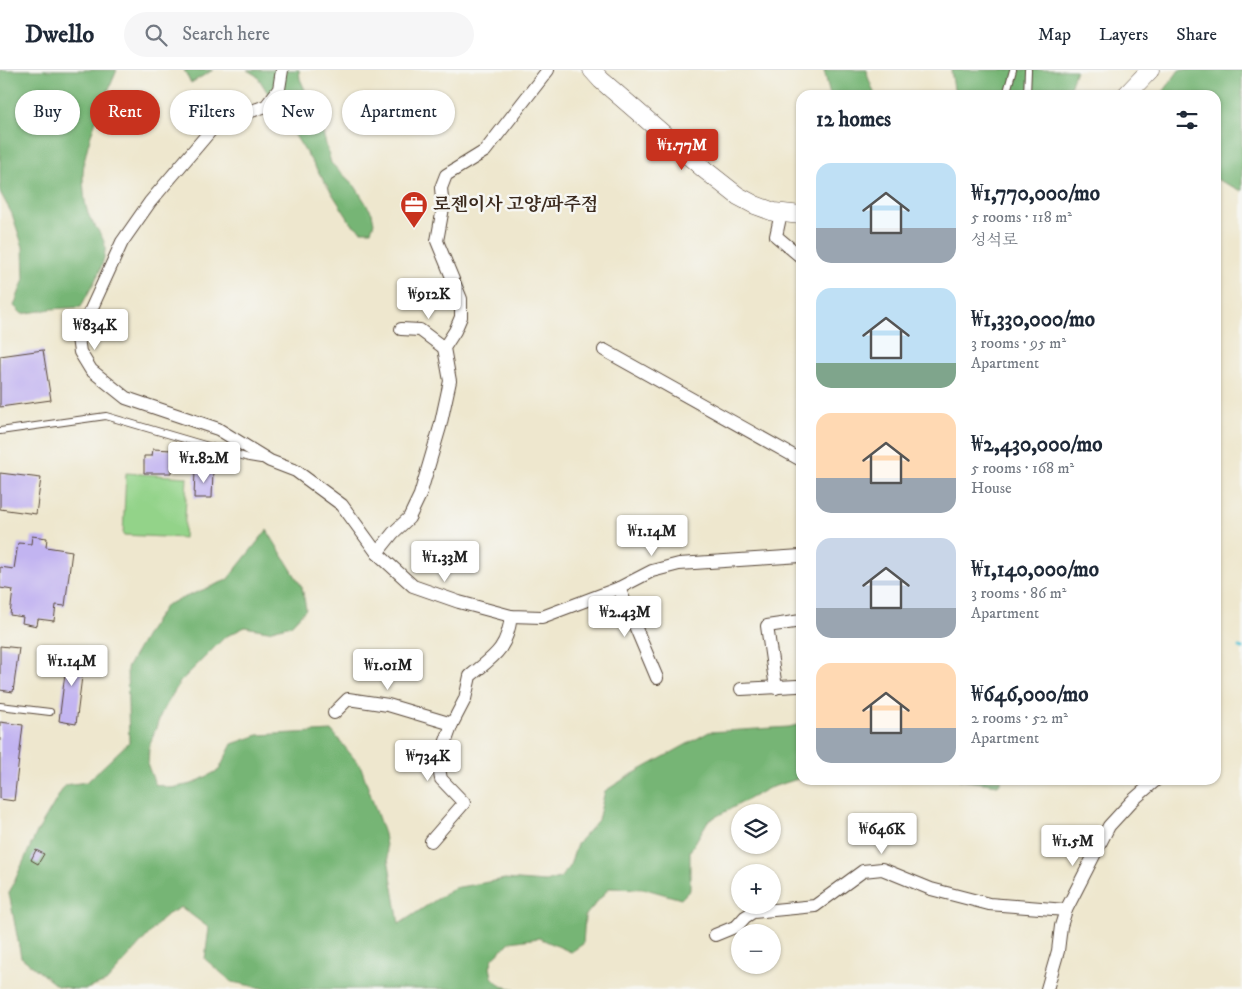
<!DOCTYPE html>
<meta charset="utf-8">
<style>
:root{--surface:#fff;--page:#f6f6f7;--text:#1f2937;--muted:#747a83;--line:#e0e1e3;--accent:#c8321e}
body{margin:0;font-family:"IM FELL DW Pica","Noto Serif KR",serif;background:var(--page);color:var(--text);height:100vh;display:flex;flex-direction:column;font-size:19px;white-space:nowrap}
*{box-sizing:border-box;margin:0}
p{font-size:16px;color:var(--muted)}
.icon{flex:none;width:28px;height:28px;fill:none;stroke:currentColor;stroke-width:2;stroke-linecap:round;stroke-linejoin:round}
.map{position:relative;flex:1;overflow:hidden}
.sheet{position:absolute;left:796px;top:20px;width:425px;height:695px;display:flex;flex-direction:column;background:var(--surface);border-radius:15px;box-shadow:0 1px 4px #0004}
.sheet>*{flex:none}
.banner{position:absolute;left:15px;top:20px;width:475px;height:45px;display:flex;gap:10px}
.buttons{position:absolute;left:731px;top:734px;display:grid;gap:10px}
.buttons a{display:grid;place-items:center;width:50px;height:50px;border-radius:50%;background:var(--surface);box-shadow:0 1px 4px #0004;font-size:25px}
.price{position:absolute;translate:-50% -42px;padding:0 11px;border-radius:5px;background:#fff;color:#222;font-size:16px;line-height:32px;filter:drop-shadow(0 1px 2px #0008)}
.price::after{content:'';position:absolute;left:50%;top:30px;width:15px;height:11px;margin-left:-8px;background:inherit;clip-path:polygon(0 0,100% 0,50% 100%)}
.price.on{background:var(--accent);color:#fff}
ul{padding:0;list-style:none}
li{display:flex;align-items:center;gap:15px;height:125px;padding:0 20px}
li span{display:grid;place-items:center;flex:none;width:140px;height:100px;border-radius:15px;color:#555}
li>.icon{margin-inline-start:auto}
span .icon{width:60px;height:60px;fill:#fffc;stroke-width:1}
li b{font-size:21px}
h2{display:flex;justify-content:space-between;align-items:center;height:60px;padding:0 20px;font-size:21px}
.pill{padding:0 18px;border-radius:22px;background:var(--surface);box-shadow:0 1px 4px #0004;font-size:18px;line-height:45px}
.pill.on{background:var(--accent);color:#fff}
header{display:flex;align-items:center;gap:30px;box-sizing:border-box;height:70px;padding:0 25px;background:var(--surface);border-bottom:1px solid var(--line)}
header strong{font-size:24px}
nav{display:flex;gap:28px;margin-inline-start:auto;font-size:18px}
.search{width:350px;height:45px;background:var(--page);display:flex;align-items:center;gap:12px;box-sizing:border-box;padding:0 18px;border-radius:28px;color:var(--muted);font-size:19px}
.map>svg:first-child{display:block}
.green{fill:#93d389;stroke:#677e54}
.forest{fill:#76b575;stroke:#58704a}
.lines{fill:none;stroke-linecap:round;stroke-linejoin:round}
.stream{stroke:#5bc4d7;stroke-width:3}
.building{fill:#c2b4f1}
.lane-casing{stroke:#564638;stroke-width:8}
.street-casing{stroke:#564638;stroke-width:14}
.secondary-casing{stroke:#564638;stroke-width:19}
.lane{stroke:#fff;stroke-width:6}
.street{stroke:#fff;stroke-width:12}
.secondary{stroke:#fff;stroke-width:18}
.labels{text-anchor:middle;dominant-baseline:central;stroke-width:5;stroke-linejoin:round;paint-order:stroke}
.poi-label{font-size:18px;font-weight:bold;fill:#3b2a1e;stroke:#f6f6f2;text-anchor:start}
</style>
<header>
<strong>Dwello</strong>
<div class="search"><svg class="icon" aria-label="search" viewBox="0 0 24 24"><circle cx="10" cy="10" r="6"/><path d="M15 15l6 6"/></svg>Search here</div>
<nav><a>Map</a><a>Layers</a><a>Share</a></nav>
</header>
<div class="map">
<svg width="1242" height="919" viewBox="0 0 1242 919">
<rect width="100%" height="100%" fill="#f6f6f2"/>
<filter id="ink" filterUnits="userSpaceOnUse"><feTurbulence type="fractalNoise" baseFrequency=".02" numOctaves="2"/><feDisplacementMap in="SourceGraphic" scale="10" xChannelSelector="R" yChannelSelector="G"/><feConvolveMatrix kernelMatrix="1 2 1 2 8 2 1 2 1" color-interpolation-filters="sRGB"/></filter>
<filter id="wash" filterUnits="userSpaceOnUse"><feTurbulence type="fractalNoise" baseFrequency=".0096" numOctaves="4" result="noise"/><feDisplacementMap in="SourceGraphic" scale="20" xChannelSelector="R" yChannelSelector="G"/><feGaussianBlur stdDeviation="1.12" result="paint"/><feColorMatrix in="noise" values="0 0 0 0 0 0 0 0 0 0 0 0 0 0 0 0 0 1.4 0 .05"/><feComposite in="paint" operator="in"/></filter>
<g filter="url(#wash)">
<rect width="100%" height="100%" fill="#eee7ce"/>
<path class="green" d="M126 403 187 407 184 468 123 465Z"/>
<g class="forest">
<path d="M0 0H117C104 31 86 68 83 102 83 111 84 131 87 140 90 154 107 166 105 181 103 202 89 219 81 237L51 239 22 244 14 236 24 209 23 177 12 144 0 122Z"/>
<path d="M184 0H213L191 13Z"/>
<path d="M247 0H299L300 9 320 52 331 93 355 116 372 143 374 153 371 161H361L351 153 257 6Z"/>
<path d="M824 0H867L868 7 875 25H830Z"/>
<path d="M951 0H1076L1067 25H955Z"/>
<path d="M1179 0H1242V121L1216 109V25H1161Z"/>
<path d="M267 460 302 517 306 539 291 555 268 561 245 557 225 567 180 612 161 644 149 677 148 696 155 714 171 718 192 714 219 700 232 674 258 665 332 661 361 697 384 764 399 854 454 818 505 809 545 812 560 808 569 798 577 774 598 750 605 721 629 706 709 662 789 657 801 654V708L769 718 708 751 690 781V820L681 829 646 819 609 818 585 846 583 874 571 882 539 868 510 872 493 888 490 897 492 907 501 916 515 919H267L232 912 205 889 209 858 181 837 165 846 106 912 86 919H73L57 916 21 887 9 823 36 764 65 715 87 712 129 672 127 598 149 560 166 535 227 510Z"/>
<path d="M959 710H1002L998 715Z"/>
</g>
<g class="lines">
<path class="stream" d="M1239 577 1242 578"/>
</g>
<g id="blocks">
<g class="building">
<path d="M43 280 51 330 0 337V286Z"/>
<path d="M153 379 172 380 171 403H144V386H152Z"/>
<path d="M195 401H213L212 428H194Z"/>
<path d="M0 403 41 408 36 444 0 439Z"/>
<path d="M32 466 47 468 46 477 72 481 65 536 56 535 54 551 38 549 37 556 22 553 23 547 10 545 13 520 0 518V497L14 499 18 473 31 474Z"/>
<path d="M0 576 19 578 13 622 0 620Z"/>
<path d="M68 580 85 583 76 654 59 651Z"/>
<path d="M0 652 23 655 14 731 0 729Z"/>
<path d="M36 780 44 784 38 794 31 790Z"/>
</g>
</g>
</g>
<g filter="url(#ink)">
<use href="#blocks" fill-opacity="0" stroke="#564638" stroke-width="1"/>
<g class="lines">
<defs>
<g id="lane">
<path d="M1006 25 1013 0"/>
<path d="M1027 25 1028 0"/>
<path d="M0 361 106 346 249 388 261 390"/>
<path d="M0 636 50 642"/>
</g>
<g id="street">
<path d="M282 0 279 19 266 36 217 53 150 132 122 172 78 268 80 282 91 300 126 328 218 359 270 391 296 401 342 435 377 483 413 516 459 532 511 546 542 547 619 518 652 501 679 494 801 486"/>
<path d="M781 143 776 166 801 187"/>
<path d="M401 259 420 260 444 278"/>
<path d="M604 280 801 390"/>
<path d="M377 483 393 463 409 448 420 425 440 357 450 311 444 278 455 261 461 247V229L437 171 443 138 441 118 446 105 485 81 548 0"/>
<path d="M619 518 657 608"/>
<path d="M776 618 767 556 801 551"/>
<path d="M741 619 797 616"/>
<path d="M334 643 348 629 388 635 452 654"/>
<path d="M431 771 464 733 441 709 438 693 452 654 465 629 470 606C494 586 507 580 511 546"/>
<path d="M715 865 737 856 745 847 753 842 815 836 863 801 882 799 931 819 989 834 1066 840"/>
<path d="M1047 919 1058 881 1061 856 1066 840 1109 756 1132 731 1156 710"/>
</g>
<g id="secondary">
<path d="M592 0 601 10 705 100 738 126 755 135 774 142 801 145"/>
<path d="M1126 25 1150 0"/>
</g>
</defs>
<use href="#lane" class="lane-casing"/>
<use href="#street" class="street-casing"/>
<use href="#secondary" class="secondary-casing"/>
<use href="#lane" class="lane"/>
<use href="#street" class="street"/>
<use href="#secondary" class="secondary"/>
</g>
</g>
<defs>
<symbol id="office-pin" viewBox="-11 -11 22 30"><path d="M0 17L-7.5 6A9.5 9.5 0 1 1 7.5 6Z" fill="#c8321e" stroke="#f6f6f2"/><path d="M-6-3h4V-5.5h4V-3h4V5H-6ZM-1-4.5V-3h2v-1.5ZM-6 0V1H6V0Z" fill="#fff"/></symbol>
</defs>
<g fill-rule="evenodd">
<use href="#office-pin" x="398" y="119" width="32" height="43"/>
</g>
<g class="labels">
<g class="poi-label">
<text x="433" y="135">로젠이사 고양/파주점</text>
</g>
</g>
</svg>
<div class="buttons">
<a><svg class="icon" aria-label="layers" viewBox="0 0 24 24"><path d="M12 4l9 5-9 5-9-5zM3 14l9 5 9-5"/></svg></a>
<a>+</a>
<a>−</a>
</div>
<b class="price on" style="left:682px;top:101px">₩1.77M</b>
<b class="price" style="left:429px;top:250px">₩912K</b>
<b class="price" style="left:95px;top:281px">₩834K</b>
<b class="price" style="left:204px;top:414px">₩1.82M</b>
<b class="price" style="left:652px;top:487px">₩1.14M</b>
<b class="price" style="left:445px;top:513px">₩1.33M</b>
<b class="price" style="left:625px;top:568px">₩2.43M</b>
<b class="price" style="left:72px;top:617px">₩1.14M</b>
<b class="price" style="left:388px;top:621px">₩1.01M</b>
<b class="price" style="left:428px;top:712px">₩734K</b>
<b class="price" style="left:882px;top:785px">₩646K</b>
<b class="price" style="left:1073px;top:797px">₩1.5M</b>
<div class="banner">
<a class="pill">Buy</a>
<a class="pill on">Rent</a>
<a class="pill">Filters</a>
<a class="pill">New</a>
<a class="pill">Apartment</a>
</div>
<section class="sheet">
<h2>12 homes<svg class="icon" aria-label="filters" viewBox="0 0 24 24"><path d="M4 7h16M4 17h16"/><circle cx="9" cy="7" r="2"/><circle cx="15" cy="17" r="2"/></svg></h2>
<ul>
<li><span style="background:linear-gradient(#bfe0f5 65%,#9aa5b1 0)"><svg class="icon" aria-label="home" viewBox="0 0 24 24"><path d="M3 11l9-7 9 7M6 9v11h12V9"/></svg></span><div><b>₩1,770,000/mo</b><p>5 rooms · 118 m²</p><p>성석로</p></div></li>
<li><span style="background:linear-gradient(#bfe0f5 75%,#7fa58c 0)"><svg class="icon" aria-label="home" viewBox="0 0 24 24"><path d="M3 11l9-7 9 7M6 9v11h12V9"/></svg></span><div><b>₩1,330,000/mo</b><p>3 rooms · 95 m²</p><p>Apartment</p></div></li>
<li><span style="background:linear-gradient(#ffd9b3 65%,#9aa5b1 0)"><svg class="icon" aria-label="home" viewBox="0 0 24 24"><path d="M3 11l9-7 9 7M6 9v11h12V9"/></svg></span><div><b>₩2,430,000/mo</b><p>5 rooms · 168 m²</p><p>House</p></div></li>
<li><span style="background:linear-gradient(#c9d6e8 70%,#9aa5b1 0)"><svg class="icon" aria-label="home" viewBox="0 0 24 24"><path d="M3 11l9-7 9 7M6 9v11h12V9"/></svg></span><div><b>₩1,140,000/mo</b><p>3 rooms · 86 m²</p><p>Apartment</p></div></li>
<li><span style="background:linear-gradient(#ffd9b3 65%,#9aa5b1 0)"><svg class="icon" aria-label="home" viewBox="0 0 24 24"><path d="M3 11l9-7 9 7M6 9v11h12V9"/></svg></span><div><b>₩646,000/mo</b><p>2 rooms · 52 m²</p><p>Apartment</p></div></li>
</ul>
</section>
</div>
